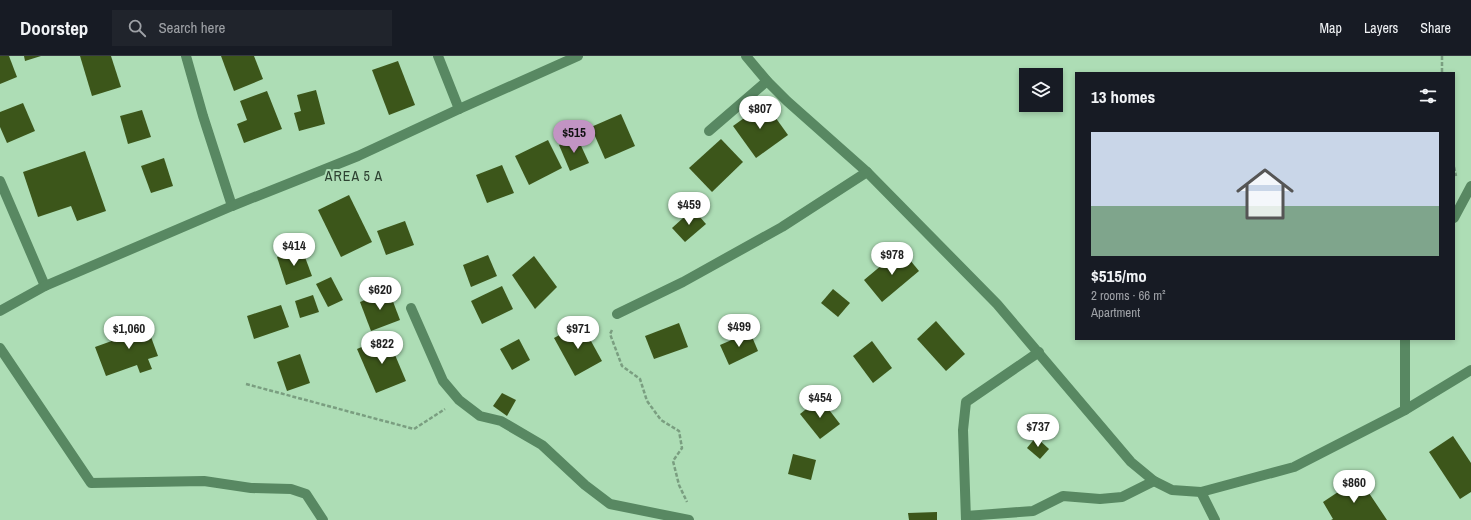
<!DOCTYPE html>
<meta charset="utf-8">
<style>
:root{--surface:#171b24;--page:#20242c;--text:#f1f3f6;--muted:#9ea1a6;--line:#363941;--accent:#c294c3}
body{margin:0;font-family:"Archivo Narrow",sans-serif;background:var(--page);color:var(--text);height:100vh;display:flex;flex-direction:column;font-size:15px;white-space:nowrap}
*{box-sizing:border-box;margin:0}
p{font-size:13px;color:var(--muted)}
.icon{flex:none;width:22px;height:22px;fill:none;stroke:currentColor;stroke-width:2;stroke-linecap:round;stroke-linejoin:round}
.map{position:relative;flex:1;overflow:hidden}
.details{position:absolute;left:1075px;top:16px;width:380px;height:268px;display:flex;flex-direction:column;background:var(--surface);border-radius:0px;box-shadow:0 2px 6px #0003}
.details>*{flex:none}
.controls{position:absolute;left:1019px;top:12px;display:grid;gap:8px}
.controls a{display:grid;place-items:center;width:44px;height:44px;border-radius:0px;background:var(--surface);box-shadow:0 2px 6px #0003;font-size:20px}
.price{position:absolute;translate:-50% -34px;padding:0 9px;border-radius:14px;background:#fff;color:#222;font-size:13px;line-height:26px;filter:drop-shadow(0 1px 2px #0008)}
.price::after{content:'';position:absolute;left:50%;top:24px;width:12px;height:9px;margin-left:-6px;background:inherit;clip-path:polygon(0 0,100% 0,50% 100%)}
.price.on{background:var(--accent);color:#111}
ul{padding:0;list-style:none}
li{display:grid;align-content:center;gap:8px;height:212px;padding:0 16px}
li span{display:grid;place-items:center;height:124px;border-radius:0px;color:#555}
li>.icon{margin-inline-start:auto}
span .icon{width:72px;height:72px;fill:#fffc;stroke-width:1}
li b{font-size:17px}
h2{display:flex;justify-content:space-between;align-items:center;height:48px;padding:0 16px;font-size:17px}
header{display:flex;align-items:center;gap:24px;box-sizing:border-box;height:56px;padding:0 20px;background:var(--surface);border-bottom:1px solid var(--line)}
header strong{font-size:19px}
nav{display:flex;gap:22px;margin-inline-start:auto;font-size:14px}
.search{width:280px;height:36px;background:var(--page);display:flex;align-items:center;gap:10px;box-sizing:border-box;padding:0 14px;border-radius:0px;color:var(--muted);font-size:15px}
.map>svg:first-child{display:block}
.building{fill:#3c561a}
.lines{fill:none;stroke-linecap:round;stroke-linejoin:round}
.path{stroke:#7a9e80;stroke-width:2.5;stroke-dasharray:4 2;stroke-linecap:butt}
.minor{stroke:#588862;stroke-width:10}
.labels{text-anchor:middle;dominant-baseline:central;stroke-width:4;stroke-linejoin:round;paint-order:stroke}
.quarter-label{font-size:14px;letter-spacing:1px;fill:#2e4232;stroke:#adddb5}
</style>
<header>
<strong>Doorstep</strong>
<div class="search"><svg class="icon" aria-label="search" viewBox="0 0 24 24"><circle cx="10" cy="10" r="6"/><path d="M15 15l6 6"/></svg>Search here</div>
<nav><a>Map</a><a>Layers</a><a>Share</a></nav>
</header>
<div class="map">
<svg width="1471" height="464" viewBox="0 0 1471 464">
<rect width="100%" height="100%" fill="#adddb5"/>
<g class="building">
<path d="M0 0H9L17 21 0 28Z"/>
<path d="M24 0H41L25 5Z"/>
<path d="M80 0H111L121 31 92 40Z"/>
<path d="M221 0H254L263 23 234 35Z"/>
<path d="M398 5 415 49 389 59 372 14Z"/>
<path d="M316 34 325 68 299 75 294 57 301 55 297 39Z"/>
<path d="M267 35 282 73 244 87 237 68 247 64 240 45Z"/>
<path d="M23 47 35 75 7 87 0 71V56Z"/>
<path d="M765 47 788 79 756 102 733 70Z"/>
<path d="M142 54 151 81 128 88 120 60Z"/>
<path d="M621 58 635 90 605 103 591 71Z"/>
<path d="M577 81 589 107 570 115 559 89Z"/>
<path d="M721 83 743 106 712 136 689 112Z"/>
<path d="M548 84 562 112 529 129 515 100Z"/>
<path d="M85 95 106 155 77 165 71 150 38 161 23 116Z"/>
<path d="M164 102 173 130 151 137 141 110Z"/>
<path d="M502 109 514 137 487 147 476 119Z"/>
<path d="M349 139 372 186 341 201 318 154Z"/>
<path d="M693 153 706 168 685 186 672 172Z"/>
<path d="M405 165 414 189 386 199 377 175Z"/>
<path d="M302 193 312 220 286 229 277 201Z"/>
<path d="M901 193 919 215 882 246 864 224Z"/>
<path d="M488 199 497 220 471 231 463 209Z"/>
<path d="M534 200 557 231 535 253 512 219Z"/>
<path d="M331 221 343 244 328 251 316 228Z"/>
<path d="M502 230 513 253 482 268 471 245Z"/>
<path d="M833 233 850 247 838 261 821 247Z"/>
<path d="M389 235 400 264 371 275 360 246Z"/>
<path d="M313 239 319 256 300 262 295 245Z"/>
<path d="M281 249 289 271 254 283 247 260Z"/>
<path d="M144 262 158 300 148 303 152 313 140 317 137 309 106 320 95 291 131 278 128 268Z"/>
<path d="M936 265 965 298 946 315 917 283Z"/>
<path d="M581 267 602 305 575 320 554 282Z"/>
<path d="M679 267 688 291 654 303 645 280Z"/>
<path d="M750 276 758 295 729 309 720 289Z"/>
<path d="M387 280 406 325 376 337 357 293Z"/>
<path d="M519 283 530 304 512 314 500 293Z"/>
<path d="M872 285 892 312 873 327 853 300Z"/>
<path d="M300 298 310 327 287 335 277 306Z"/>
<path d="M502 337 516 344 507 360 493 350Z"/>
<path d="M820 342 840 368 820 383 800 358Z"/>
<path d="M1453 380 1471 407V436L1460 443 1429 396Z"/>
<path d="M1036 381 1049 393 1040 403 1027 392Z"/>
<path d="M793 398 816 404 811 424 788 418Z"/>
<path d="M1359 422 1387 464H1331L1333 463 1323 446Z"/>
<path d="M937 456V464H909L908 457Z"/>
</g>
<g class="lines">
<g class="path">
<path d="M1442 0V17"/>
<path d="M1454 111 1456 120"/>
<path d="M612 274 610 278 622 310 640 323 647 345 661 364 679 375 682 392 673 405 679 429 687 446"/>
<path d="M246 328 414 373 445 353"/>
</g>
<g class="minor">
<path d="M186 0 203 60 232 150"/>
<path d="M438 0 459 53"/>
<path d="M746 0 767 25 787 45 867 116 997 248 1131 406 1154 425 1172 434 1201 436 1294 411 1405 354 1471 314"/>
<path d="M709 75 767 25"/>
<path d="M0 125 45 230"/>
<path d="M1454 162 1471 130"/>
<path d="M411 252 443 325 459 344 480 360 501 365 542 389 585 429 610 448 689 464"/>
<path d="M0 255 45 230 232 150 358 100 459 53 578 0"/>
<path d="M617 258 683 226 782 171 867 116"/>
<path d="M1405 283V354"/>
<path d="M0 292 91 427 204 425 251 432 291 433 306 438 323 464"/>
<path d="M1201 436 1215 464"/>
<path d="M966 460 1033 455 1063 440 1100 443 1122 441 1154 425"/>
<path d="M966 464 963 374 966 346 1039 296"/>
</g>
</g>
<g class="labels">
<g class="quarter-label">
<text x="354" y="120">AREA 5 A</text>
</g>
</g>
</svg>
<div class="controls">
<a><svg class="icon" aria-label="layers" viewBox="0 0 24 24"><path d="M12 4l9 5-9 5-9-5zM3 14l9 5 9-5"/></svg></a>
</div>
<b class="price" style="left:760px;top:74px">$807</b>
<b class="price on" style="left:574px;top:98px">$515</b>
<b class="price" style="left:689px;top:170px">$459</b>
<b class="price" style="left:294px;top:211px">$414</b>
<b class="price" style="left:892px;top:220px">$978</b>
<b class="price" style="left:380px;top:255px">$620</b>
<b class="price" style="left:739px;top:292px">$499</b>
<b class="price" style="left:129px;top:294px">$1,060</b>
<b class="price" style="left:578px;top:294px">$971</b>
<b class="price" style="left:382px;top:309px">$822</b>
<b class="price" style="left:820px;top:363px">$454</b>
<b class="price" style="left:1038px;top:392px">$737</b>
<b class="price" style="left:1354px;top:448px">$860</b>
<section class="details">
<h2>13 homes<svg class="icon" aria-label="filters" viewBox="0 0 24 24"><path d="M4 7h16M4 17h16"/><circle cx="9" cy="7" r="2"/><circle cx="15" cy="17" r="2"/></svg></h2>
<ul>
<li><span style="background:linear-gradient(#c9d6e8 60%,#7fa58c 0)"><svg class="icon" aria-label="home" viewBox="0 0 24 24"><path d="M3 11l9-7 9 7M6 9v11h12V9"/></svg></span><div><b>$515/mo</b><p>2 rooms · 66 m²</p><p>Apartment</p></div></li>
</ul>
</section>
</div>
